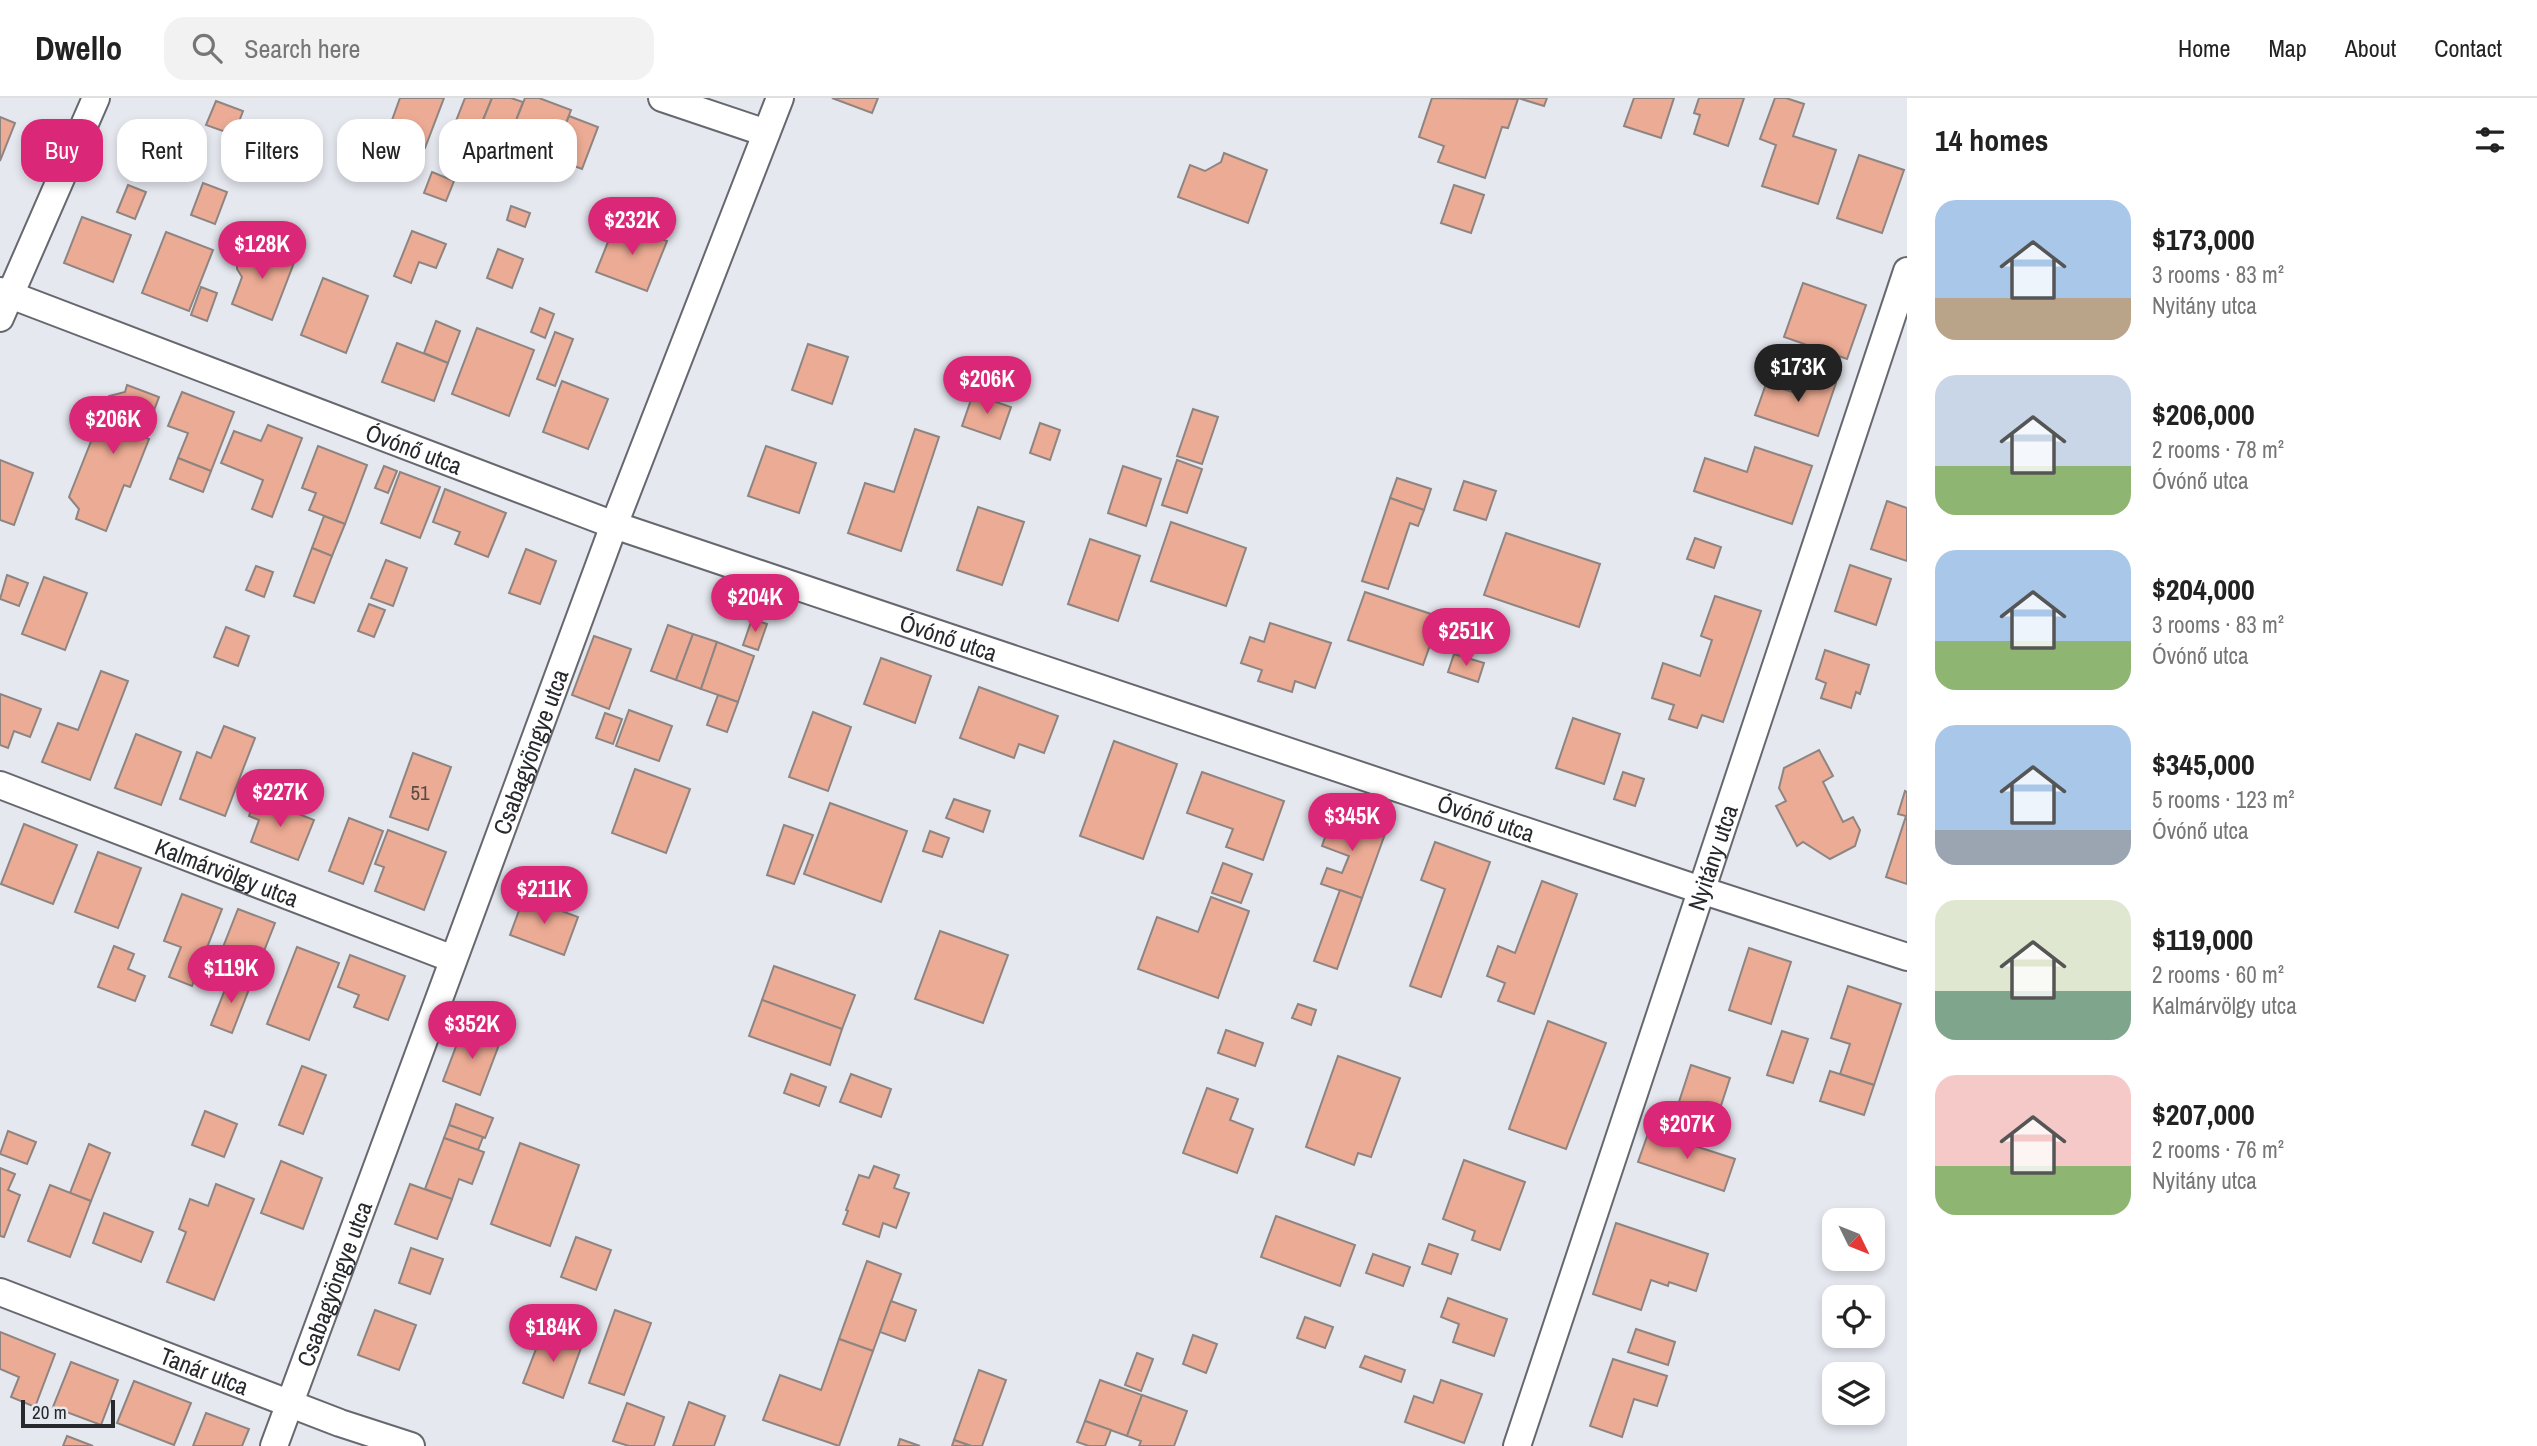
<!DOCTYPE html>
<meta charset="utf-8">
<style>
:root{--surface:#fff;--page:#f2f2f2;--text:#222;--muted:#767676;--line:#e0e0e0;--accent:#db2777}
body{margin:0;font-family:"Archivo Narrow",sans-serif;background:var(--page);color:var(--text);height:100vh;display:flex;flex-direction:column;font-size:26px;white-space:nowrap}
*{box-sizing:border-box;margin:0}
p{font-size:23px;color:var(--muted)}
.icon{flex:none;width:38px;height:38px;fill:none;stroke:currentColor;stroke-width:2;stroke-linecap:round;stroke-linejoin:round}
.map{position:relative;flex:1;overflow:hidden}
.panel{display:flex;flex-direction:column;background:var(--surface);width:630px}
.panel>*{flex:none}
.hud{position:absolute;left:21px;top:21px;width:665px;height:63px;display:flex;gap:14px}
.needle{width:46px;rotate:133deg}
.fabs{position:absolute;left:1822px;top:1110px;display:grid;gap:14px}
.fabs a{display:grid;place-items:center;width:63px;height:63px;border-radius:14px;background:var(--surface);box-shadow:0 4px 10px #0003;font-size:35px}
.scale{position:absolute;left:21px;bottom:18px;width:94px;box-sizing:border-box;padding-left:7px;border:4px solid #28292c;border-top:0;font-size:19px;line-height:24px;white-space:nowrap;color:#28292c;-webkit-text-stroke:5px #e5e8ef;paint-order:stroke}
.price{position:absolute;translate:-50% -60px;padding:0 16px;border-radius:24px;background:var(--accent);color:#fff;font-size:23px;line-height:46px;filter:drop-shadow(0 2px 4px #0008)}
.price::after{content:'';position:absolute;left:50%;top:42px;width:21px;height:16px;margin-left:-10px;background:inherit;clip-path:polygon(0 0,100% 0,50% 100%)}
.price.active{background:#222;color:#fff}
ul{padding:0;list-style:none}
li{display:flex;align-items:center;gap:21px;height:175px;padding:0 28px}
li span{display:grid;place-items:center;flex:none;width:196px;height:140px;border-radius:21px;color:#555}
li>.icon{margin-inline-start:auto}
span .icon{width:84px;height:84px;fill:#fffc;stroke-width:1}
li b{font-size:30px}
h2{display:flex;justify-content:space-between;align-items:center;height:84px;padding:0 28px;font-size:30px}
.chip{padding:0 24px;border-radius:21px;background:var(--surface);box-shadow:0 4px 10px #0003;font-size:24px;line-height:63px}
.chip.active{background:var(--accent);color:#fff}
header{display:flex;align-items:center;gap:42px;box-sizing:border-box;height:98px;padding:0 35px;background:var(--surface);border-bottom:2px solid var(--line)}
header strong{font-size:33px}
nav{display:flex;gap:38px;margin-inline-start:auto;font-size:24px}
.search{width:490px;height:63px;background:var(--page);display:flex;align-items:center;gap:18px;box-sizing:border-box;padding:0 24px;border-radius:21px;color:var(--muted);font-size:26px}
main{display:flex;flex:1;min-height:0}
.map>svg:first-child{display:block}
.building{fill:#ecab94;stroke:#8e8582;stroke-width:2}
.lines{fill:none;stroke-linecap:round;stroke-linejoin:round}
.minor-casing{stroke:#66686f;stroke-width:30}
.minor{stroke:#fff;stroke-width:26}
.labels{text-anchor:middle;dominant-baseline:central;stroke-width:7;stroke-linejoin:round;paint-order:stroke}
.number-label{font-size:21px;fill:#594a46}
.street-label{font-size:24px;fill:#28292c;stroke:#e5e8ef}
</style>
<header>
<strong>Dwello</strong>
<div class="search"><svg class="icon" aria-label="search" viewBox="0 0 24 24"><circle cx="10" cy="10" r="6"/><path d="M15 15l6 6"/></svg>Search here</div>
<nav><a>Home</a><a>Map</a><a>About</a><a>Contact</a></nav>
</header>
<main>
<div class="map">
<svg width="1907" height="1348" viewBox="0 0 1907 1348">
<rect width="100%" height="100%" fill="#e5e8ef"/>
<g class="building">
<path d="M400 0H444L425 50 387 36Z"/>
<path d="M465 0H492L479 32 456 23Z"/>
<path d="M492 0H511L523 4 508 43 479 32Z"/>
<path d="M525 0H539L571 12 553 60 508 43Z"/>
<path d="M832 0H878L872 15Z"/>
<path d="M1432 0 1518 1 1508 30 1502 29 1485 80 1438 64 1444 48 1419 39Z"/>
<path d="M1518 0H1547L1544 8Z"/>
<path d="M1634 0H1674L1661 40 1624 28Z"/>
<path d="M1699 0H1744L1728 48 1694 36 1700 17 1694 15Z"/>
<path d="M1775 0H1786L1804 6 1793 38 1836 52 1818 106 1762 88 1776 47 1760 41Z"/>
<path d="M216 3 243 13 234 37 206 27Z"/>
<path d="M569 18 598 29 582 71 553 60Z"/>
<path d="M0 19 15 25 0 63Z"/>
<path d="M1224 55 1267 72 1248 125 1178 99 1190 67 1205 73 1221 64Z"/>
<path d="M1859 57 1904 72 1882 135 1837 120Z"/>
<path d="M432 74 454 83 446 103 424 95Z"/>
<path d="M203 85 227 94 215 126 191 117Z"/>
<path d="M128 87 146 94 135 121 117 114Z"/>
<path d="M1454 87 1484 97 1471 135 1441 125Z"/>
<path d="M511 108 530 115 525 129 507 122Z"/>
<path d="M82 119 131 137 113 184 64 165Z"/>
<path d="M616 124 667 143 647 193 596 174Z"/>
<path d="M412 133 446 146 436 170 419 164 411 185 394 178Z"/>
<path d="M166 134 213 152 189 213 142 195Z"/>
<path d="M252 148 295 162 272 222 232 206 242 179 237 171V160L243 152Z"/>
<path d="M498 151 523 161 512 190 487 180Z"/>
<path d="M323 180 368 198 346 255 301 237Z"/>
<path d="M1803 185 1866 207 1847 261 1784 239Z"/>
<path d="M201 189 217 195 207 223 191 217Z"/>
<path d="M540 210 554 216 545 240 531 234Z"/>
<path d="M436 223 460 233 448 265 424 255Z"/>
<path d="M477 230 534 252 509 318 452 296Z"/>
<path d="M555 234 573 241 555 288 537 281Z"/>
<path d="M397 245 448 265 434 303 382 284Z"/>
<path d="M808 246 848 259 832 306 792 292Z"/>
<path d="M1803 274 1836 285 1818 338 1755 317 1766 286 1796 295Z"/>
<path d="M562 283 608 301 588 351 543 334Z"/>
<path d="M127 287 159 299 144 339 149 341 130 389 124 387 106 433 76 421 79 411 69 399 109 298 125 294Z"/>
<path d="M182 294 234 314 211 373 178 360 188 335 168 328Z"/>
<path d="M973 296 1011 309 1000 341 962 328Z"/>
<path d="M1193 311 1218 319 1202 366 1177 358Z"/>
<path d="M1040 325 1060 332 1050 362 1030 355Z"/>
<path d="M268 327 302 340 272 419 252 411 263 382 221 365 234 333 261 343Z"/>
<path d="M915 331 939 339 901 453 848 435 865 385 894 394Z"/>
<path d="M318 348 367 367 345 426 309 412 316 395 302 390Z"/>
<path d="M766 348 816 365 799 415 748 398Z"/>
<path d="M1755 349 1812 368 1792 426 1694 393 1705 360 1747 374Z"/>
<path d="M178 360 211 373 203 394 170 381Z"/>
<path d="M0 362 33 375 14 427 0 422Z"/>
<path d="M1177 362 1202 371 1187 415 1162 407Z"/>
<path d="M384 368 397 373 388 395 375 390Z"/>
<path d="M1123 368 1161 381 1146 428 1108 415Z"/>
<path d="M400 374 440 389 420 440 381 425Z"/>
<path d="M1397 380 1431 391 1424 412 1390 400Z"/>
<path d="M1464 383 1496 393 1486 422 1454 412Z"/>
<path d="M445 391 506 415 488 459 455 446 460 434 433 424Z"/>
<path d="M1390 400 1424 412 1418 428 1410 425 1388 491 1362 483Z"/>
<path d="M1887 403 1907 410V463L1871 451Z"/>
<path d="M978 409 1024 424 1002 487 957 472Z"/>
<path d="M324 418 345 426 332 458 312 450Z"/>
<path d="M1171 424 1246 450 1226 508 1151 483Z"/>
<path d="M1506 435 1600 466 1579 529 1484 497Z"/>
<path d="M1695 440 1721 449 1714 470 1687 461Z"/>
<path d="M1090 441 1140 458 1118 523 1068 506Z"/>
<path d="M312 450 332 458 314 505 294 498Z"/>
<path d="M526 451 556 463 540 506 509 495Z"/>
<path d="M386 462 407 470 393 508 371 500Z"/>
<path d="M1850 467 1891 481 1876 527 1835 513Z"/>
<path d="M256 468 273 474 264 499 246 492Z"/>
<path d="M7 477 28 485 19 508 0 501Z"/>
<path d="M44 479 87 495 65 552 22 536Z"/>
<path d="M1365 494 1440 519 1423 567 1348 542Z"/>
<path d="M1715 498 1761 513 1723 624 1702 617 1697 630 1669 621 1674 607 1652 600 1663 565 1700 578 1712 542 1701 538Z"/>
<path d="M369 506 385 512 374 539 358 533Z"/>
<path d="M752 521 767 526 758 552 743 547Z"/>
<path d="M1270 525 1331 545 1315 590 1295 583 1292 594 1258 583 1262 572 1241 565 1250 539 1264 544Z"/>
<path d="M668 527 693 536 676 582 651 573Z"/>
<path d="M226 529 249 538 238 568 214 559Z"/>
<path d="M693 536 717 544 701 591 676 582Z"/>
<path d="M594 538 631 551 609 611 572 597Z"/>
<path d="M717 544 754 558 738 604 701 591Z"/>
<path d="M1825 552 1869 567 1860 596 1856 594 1851 610 1821 600 1826 585 1816 581Z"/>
<path d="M1454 556 1484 565 1478 584 1448 574Z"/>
<path d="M881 560 931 578 915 625 864 606Z"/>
<path d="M101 573 128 583 90 682 42 664 58 625 78 632Z"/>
<path d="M979 589 1058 618 1044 655 1019 646 1014 660 960 640Z"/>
<path d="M0 596 41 611 30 639 14 633 8 650 0 647Z"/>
<path d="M718 597 738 604 727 634 707 627Z"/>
<path d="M629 612 672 628 659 663 616 648Z"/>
<path d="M813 614 851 629 828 693 789 679Z"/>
<path d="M605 615 622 621 613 646 596 640Z"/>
<path d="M1573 620 1620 636 1604 686 1556 670Z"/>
<path d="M224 628 255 640 225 718 180 701 197 654 211 660Z"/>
<path d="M136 636 181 654 161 707 115 690Z"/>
<path d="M1114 643 1177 666 1143 761 1080 738Z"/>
<path d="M1819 652 1833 678 1823 684 1843 724 1853 719 1860 732 1855 748 1830 761 1803 744 1797 748 1776 708 1786 703 1779 690 1784 670Z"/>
<path d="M413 655 451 669 428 732 390 719Z"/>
<path d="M635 671 690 691 666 755 612 735Z"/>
<path d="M1202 674 1284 703 1263 762 1226 749 1233 731 1187 715Z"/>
<path d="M1623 674 1644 681 1635 708 1614 701Z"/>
<path d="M1905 693 1907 694V786L1886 779 1906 718 1898 716Z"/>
<path d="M256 699 314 722 298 762 251 744 259 722 249 718Z"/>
<path d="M954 701 990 713 983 734 946 720Z"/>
<path d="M830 705 907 733 881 804 804 776Z"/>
<path d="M1334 714 1386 733 1362 800 1321 786 1327 770 1342 775 1349 758 1322 748Z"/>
<path d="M349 720 383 733 363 786 329 773Z"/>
<path d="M24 726 77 747 53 806 1 786Z"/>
<path d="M784 727 813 737 794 786 767 777Z"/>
<path d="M388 732 446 754 424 812 375 793 384 769 375 766Z"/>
<path d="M930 733 949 740 942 759 923 753Z"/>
<path d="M1435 744 1490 764 1441 899 1410 888 1445 791 1421 782Z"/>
<path d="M98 754 141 770 118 830 75 814Z"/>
<path d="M1223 765 1252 776 1241 805 1212 795Z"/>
<path d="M1542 783 1577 796 1534 916 1498 903 1505 885 1487 878 1498 848 1515 855Z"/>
<path d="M1340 792 1362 800 1337 871 1314 863Z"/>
<path d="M182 796 222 811 192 888 169 879 181 849 164 843Z"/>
<path d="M524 799 578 819 564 857 510 837Z"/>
<path d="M1211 799 1249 813 1218 900 1138 871 1157 819 1198 834Z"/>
<path d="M238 811 275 825 251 886 214 872Z"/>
<path d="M940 833 1008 857 983 925 915 901Z"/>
<path d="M114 848 134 856 128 871 145 878 135 903 98 889Z"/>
<path d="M297 849 339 865 309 942 267 926Z"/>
<path d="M1749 850 1791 864 1771 926 1729 912Z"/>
<path d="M350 857 405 878 388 922 354 909 359 897 338 889Z"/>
<path d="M774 868 855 897 842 931 762 902Z"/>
<path d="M230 879 251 886 232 935 211 927Z"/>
<path d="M1848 888 1901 906 1874 987 1840 976 1850 946 1831 940Z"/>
<path d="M762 902 842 931 830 967 749 938Z"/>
<path d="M1298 906 1316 912 1311 927 1292 920Z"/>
<path d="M1548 923 1606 945 1566 1051 1509 1031Z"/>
<path d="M463 930 500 944 480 997 443 983Z"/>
<path d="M1226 932 1263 945 1255 968 1218 955Z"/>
<path d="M1782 933 1808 941 1793 985 1767 977Z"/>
<path d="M1338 958 1400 980 1371 1059 1358 1055 1354 1067 1306 1049Z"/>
<path d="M1691 967 1730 980 1714 1029 1675 1016Z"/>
<path d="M302 968 326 977 303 1036 279 1027Z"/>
<path d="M1830 973 1874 987 1864 1017 1820 1003Z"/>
<path d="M791 976 826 989 819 1008 784 995Z"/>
<path d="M851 976 891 991 881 1019 840 1004Z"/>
<path d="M1207 990 1238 1001 1230 1022 1253 1031 1237 1075 1183 1055Z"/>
<path d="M456 1006 493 1020 485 1040 449 1027Z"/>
<path d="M205 1013 237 1026 224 1059 192 1047Z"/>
<path d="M449 1027 483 1039 478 1052 444 1040Z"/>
<path d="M8 1033 36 1044 27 1066 0 1056Z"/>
<path d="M1649 1033 1735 1061 1724 1093 1638 1064Z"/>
<path d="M444 1040 484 1054 472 1086 459 1081 452 1101 425 1091Z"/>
<path d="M520 1045 579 1067 550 1148 491 1126Z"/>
<path d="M89 1046 110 1055 91 1103 70 1095Z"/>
<path d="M1464 1062 1525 1084 1500 1152 1472 1142 1475 1133 1443 1121Z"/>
<path d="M281 1063 322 1080 303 1131 261 1115Z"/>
<path d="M874 1068 899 1077 894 1090 909 1095 896 1130 883 1125 879 1139 843 1126 848 1113 846 1112 859 1077 869 1080Z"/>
<path d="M0 1070 15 1076 8 1092 20 1097 4 1139 0 1138Z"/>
<path d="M216 1086 254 1101 214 1202 167 1184 186 1134 179 1131 190 1101 208 1108Z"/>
<path d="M410 1086 452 1101 437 1141 395 1126Z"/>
<path d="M50 1087 91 1103 70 1159 28 1143Z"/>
<path d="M104 1115 153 1134 141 1164 93 1145Z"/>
<path d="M1276 1118 1355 1147 1340 1188 1261 1159Z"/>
<path d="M1616 1125 1708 1156 1696 1193 1669 1184 1668 1188 1651 1182 1641 1212 1593 1196Z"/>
<path d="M576 1139 611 1152 596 1192 561 1179Z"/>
<path d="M1429 1146 1458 1156 1451 1176 1422 1166Z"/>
<path d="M411 1150 443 1161 430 1196 399 1185Z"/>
<path d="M1373 1156 1410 1169 1403 1188 1366 1175Z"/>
<path d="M867 1163 901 1176 873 1253 839 1241Z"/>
<path d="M1448 1200 1507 1221 1494 1258 1453 1244 1459 1226 1441 1219Z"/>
<path d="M891 1203 916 1212 905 1243 880 1234Z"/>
<path d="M375 1212 416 1227 399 1272 358 1257Z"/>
<path d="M615 1212 651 1225 624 1297 589 1285Z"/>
<path d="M1305 1219 1333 1229 1325 1250 1297 1240Z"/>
<path d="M1636 1231 1675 1244 1668 1267 1628 1254Z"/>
<path d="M543 1233 582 1247 563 1300 523 1285Z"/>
<path d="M0 1234 55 1256 35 1309 11 1299 19 1279 0 1271Z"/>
<path d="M1193 1237 1217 1246 1206 1275 1183 1266Z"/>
<path d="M839 1241 873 1253 839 1348 763 1322 780 1277 821 1292Z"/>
<path d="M1137 1255 1153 1261 1141 1293 1125 1287Z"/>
<path d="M1365 1258 1405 1272 1401 1284 1360 1269Z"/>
<path d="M1613 1261 1667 1278 1657 1308 1634 1301 1622 1339 1590 1328Z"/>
<path d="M71 1264 118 1282 101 1327 53 1309Z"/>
<path d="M979 1272 1006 1282 982 1348H971L954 1342Z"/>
<path d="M1100 1282 1142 1297 1127 1338 1085 1323Z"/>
<path d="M1441 1282 1482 1296 1464 1345 1405 1324 1414 1298 1433 1305Z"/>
<path d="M134 1283 191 1305 174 1347 117 1325Z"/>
<path d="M1142 1297 1187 1313 1174 1348H1139L1141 1343 1127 1338Z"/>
<path d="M689 1304 725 1318 714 1348H673Z"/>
<path d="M627 1305 664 1319 654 1348H629L613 1343Z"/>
<path d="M206 1315 249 1331 242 1348H193Z"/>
<path d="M1085 1323 1111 1332 1105 1348H1089L1077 1344Z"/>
<path d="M67 1338 93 1348H63Z"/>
<path d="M900 1341 920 1348H898Z"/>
<path d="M954 1342 971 1348H952Z"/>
</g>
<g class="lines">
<defs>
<g id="minor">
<path d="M662 0 766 35"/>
<path id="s1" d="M0 193 614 427 1701 792 1907 859"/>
<path d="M0 220 96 0"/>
<path id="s2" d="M0 687 453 861"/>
<path id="s3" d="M0 1194 340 1325 411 1348"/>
<path id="s4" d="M274 1348 614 427 780 0"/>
<path id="s5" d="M1517 1348 1907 173"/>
</g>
</defs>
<use href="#minor" class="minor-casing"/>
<use href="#minor" class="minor"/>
</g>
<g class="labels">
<g class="number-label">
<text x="420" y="694">51</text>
</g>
<g class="street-label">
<text stroke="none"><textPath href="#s1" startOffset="443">Óvónő utca</textPath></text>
<text stroke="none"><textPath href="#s1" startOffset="1010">Óvónő utca</textPath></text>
<text stroke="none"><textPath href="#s4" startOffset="740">Csabagyöngye utca</textPath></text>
<text stroke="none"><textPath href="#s1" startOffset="1577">Óvónő utca</textPath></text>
<text stroke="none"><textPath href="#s5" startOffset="620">Nyitány utca</textPath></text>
<text stroke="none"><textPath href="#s2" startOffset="243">Kalmárvölgy utca</textPath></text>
<text stroke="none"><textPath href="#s4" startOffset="173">Csabagyöngye utca</textPath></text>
<text stroke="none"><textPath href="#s3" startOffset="219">Tanár utca</textPath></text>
</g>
</g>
</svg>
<div class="fabs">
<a><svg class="needle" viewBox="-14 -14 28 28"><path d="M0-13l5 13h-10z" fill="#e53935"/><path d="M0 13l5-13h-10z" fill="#767676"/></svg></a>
<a><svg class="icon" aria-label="locate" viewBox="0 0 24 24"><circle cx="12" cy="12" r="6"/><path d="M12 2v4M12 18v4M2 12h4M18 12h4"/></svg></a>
<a><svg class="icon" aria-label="layers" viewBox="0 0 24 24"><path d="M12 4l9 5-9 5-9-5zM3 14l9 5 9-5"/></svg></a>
</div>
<div class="scale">20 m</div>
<b class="price" style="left:632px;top:159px">$232K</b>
<b class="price" style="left:262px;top:183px">$128K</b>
<b class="price active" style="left:1798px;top:306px">$173K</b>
<b class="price" style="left:987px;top:318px">$206K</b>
<b class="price" style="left:113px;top:358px">$206K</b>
<b class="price" style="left:755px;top:536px">$204K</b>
<b class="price" style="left:1466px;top:570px">$251K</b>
<b class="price" style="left:280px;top:731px">$227K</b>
<b class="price" style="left:1352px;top:755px">$345K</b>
<b class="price" style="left:544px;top:828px">$211K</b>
<b class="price" style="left:231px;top:907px">$119K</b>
<b class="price" style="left:472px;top:963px">$352K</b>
<b class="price" style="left:1687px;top:1063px">$207K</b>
<b class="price" style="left:553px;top:1266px">$184K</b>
<div class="hud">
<a class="chip active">Buy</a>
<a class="chip">Rent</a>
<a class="chip">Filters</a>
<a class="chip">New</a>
<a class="chip">Apartment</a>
</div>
</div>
<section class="panel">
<h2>14 homes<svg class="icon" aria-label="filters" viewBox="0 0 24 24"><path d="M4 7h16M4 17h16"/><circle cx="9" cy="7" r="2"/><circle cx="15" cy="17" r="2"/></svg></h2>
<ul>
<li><span style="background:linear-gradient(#a9c7e8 70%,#b9a48a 0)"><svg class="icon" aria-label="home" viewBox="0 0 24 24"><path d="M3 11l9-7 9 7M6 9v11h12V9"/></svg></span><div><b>$173,000</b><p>3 rooms · 83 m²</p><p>Nyitány utca</p></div></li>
<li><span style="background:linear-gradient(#c9d6e8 65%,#8fb573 0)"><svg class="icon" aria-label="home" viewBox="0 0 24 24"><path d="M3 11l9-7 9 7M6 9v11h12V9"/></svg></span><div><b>$206,000</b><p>2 rooms · 78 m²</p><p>Óvónő utca</p></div></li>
<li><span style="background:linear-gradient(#a9c7e8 65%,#8fb573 0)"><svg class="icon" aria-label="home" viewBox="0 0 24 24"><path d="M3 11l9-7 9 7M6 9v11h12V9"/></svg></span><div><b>$204,000</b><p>3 rooms · 83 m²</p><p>Óvónő utca</p></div></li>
<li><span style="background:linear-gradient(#a9c7e8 75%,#9aa5b1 0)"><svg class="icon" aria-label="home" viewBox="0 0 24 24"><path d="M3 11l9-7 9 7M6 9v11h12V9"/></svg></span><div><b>$345,000</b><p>5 rooms · 123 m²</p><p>Óvónő utca</p></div></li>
<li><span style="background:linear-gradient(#dfe7d0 65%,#7fa58c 0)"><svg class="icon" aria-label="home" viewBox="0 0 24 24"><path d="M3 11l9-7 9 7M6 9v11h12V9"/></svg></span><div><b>$119,000</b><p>2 rooms · 60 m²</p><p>Kalmárvölgy utca</p></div></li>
<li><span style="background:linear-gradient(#f6c9c9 65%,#8fb573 0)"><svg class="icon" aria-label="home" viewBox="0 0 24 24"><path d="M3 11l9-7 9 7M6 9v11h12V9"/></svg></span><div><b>$207,000</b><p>2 rooms · 76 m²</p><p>Nyitány utca</p></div></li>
</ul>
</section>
</main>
